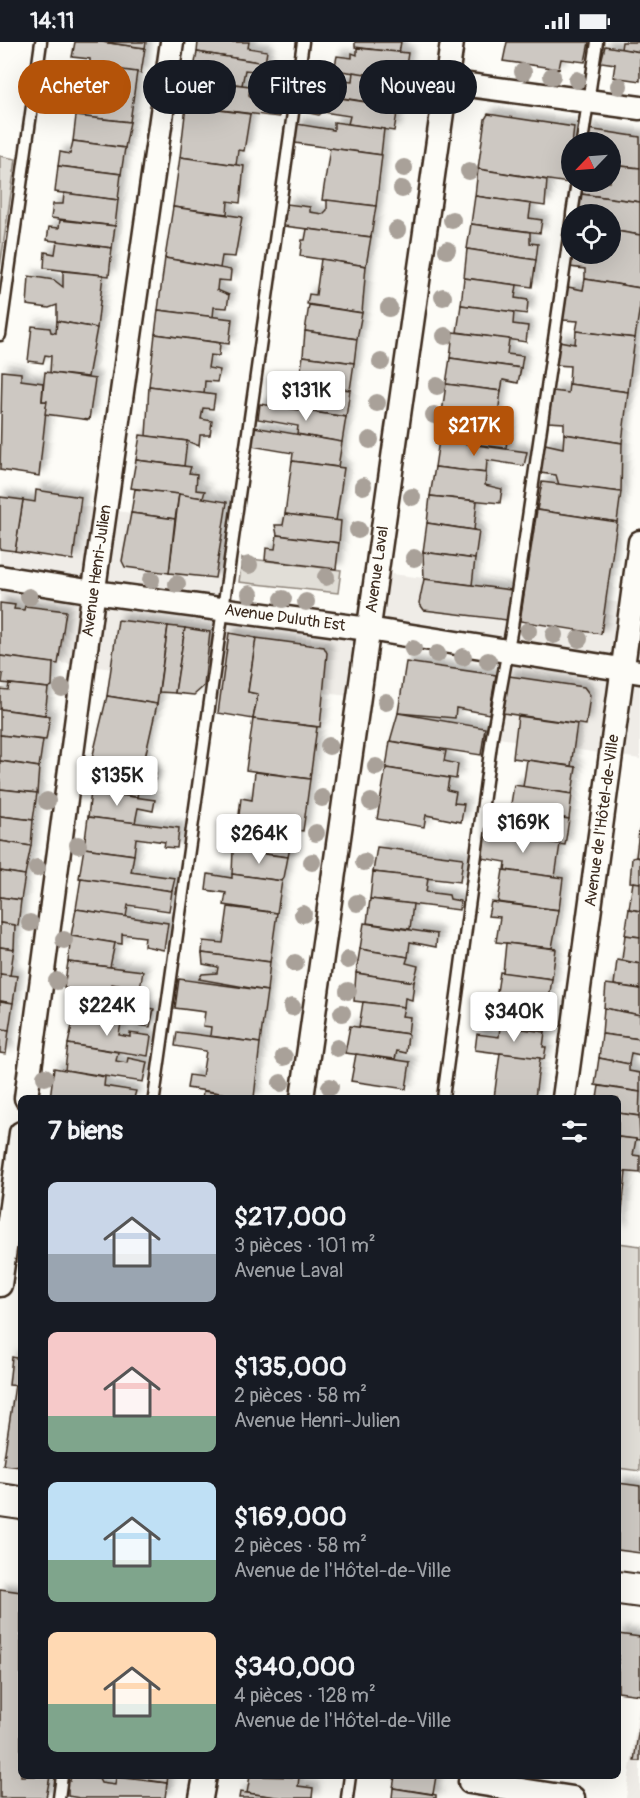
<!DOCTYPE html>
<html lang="fr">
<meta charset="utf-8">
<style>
:root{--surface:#171b24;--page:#20242c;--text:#f1f3f6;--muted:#9ea1a6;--accent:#b45309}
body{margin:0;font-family:Pangolin,sans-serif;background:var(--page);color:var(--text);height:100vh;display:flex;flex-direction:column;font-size:22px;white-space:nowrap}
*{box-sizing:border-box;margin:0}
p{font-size:20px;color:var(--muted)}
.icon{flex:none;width:33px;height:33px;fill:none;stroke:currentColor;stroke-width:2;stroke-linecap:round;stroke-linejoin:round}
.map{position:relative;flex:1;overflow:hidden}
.side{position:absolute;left:18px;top:1053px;width:603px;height:684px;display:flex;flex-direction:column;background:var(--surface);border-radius:9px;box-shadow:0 6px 24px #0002}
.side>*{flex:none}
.guide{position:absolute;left:18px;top:18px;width:604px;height:54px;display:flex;gap:12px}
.needle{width:39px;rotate:245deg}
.buttons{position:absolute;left:561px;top:90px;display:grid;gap:12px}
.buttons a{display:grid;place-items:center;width:60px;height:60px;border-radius:50%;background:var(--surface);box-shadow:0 6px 24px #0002;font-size:30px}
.price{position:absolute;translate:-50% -51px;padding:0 14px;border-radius:6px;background:#fff;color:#222;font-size:20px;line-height:39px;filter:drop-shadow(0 2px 3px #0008)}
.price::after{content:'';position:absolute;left:50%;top:36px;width:18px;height:14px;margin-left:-9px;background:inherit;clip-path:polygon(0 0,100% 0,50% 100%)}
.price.selected{background:var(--accent);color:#fff}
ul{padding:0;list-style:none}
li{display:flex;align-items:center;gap:18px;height:150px;padding:0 30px}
li span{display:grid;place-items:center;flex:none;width:168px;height:120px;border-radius:9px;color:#555}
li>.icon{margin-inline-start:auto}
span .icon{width:72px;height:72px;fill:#fffc;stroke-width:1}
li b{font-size:26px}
h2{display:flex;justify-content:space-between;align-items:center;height:72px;padding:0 30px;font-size:26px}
.chip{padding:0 21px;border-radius:27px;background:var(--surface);box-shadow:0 6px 24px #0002;font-size:21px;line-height:54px}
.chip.selected{background:var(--accent);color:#fff}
.status{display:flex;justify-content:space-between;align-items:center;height:42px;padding:0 30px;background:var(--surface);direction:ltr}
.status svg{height:16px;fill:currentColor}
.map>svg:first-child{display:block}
.built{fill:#efece7}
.green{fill:#e1ded7;stroke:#8e847a;stroke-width:1.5}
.building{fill:#cdc8c2;stroke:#3b2a1e;stroke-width:1.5;filter:url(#shadow)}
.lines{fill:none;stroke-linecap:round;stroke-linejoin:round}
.lane-casing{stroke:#3b2a1e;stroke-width:15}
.street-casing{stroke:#3b2a1e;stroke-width:27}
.secondary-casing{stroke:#3b2a1e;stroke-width:36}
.lane{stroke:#fdfcf7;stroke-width:10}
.street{stroke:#fdfcf7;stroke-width:22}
.secondary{stroke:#fdfcf7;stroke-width:32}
.tree{fill:#a9a199}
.labels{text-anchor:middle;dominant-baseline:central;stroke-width:5;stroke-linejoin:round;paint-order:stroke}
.street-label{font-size:16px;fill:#3b2a1e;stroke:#fdfcf7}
</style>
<div class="status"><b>14:11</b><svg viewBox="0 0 49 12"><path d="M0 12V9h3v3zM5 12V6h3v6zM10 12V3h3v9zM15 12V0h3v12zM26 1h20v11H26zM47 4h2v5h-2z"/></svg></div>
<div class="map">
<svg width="640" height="1756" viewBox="0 0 640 1756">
<defs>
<filter id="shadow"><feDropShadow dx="5.5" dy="-5.5" stdDeviation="3" flood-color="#0004"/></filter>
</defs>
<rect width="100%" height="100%" fill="#fdfcf7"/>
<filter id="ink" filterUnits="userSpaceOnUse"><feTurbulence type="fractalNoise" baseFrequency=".0167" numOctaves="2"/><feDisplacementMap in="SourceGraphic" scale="12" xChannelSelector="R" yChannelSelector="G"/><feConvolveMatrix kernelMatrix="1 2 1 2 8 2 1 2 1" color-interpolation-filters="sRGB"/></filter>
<g filter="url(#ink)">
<g class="built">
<path d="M0 453 175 477 235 492 223 566 367 587 376 530 640 563V717L492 695 507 609 362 598 358 655 0 614Z"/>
<path d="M640 1656V1756H626Z"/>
</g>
<g class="green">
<path d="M0 114 16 117 0 225Z"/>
<path d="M242 516 341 528 338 551 239 540Z"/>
<path d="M618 1201 640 1204V1429L618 1426Z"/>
</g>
<g class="building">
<path d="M75 0H102L145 6 141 31 90 24V17L72 15Z"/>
<path d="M102 0H146L145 6Z"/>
<path d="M198 0H249L248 6 267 9 265 21 197 10Z"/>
<path d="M355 0H401L399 11 355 5Z"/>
<path d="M507 0H589L585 20 561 17 559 27 503 19Z"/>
<path d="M622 0H640V10L621 7Z"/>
<path d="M605 4 640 10V39L613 35 615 22 601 20Z"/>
<path d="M357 6 408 11 405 30 398 29V37L334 28 337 14 352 16V11L357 13Z"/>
<path d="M197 10 265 21 263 30 245 28 242 43 192 37Z"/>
<path d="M93 24 137 30 130 80 85 75Z"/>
<path d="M353 30 398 37 396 50 401 52 398 65 318 52 321 36 352 39Z"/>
<path d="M192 37 250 44 249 53 251 55 280 59 279 75 189 64Z"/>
<path d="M301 50 398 65 394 89 348 82 350 74 323 70 319 73 298 69Z"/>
<path d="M186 64 250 72 244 109 238 108 236 123 180 115Z"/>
<path d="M488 72 574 85 568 141 478 127 485 77Z"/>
<path d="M76 74 130 80 125 106 73 99Z"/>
<path d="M334 80 384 87 381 113 295 101 297 82 334 88Z"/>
<path d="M588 87 640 95V126L610 123V100H587Z"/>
<path d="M73 99 125 106 121 132 58 124 60 110 70 112Z"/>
<path d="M330 106 382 113 376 164 322 158Z"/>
<path d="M180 115 244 124 240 161 228 159 227 172 173 165Z"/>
<path d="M610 123 640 126V160L581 152 582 140H610Z"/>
<path d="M58 124 121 132 118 158 55 150Z"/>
<path d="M478 127 547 138 545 164 475 154Z"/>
<path d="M64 151 118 158 115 184 51 176 53 162H63Z"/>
<path d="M581 152 640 160V193L610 188V172H593L594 168 579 166Z"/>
<path d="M475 154 531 162 529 176 542 178 540 191 471 182Z"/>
<path d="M327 158 376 164 371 195 284 184 287 162 310 165V170L323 172 327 168Z"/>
<path d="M173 165 242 175 235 215 222 214 220 226 165 216Z"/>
<path d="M60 178 115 184 112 206 47 198 49 185 59 186Z"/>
<path d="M471 182 530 190V201L538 202 536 218 467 207Z"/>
<path d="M307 187 371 195 366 224 300 214 302 198H305Z"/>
<path d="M610 188 640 193V246L585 237V227L570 225 573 212H610Z"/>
<path d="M57 199 112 206 109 234 44 226 45 210 55 212Z"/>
<path d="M467 207 536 218 532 245 464 236Z"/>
<path d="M165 216 231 228 230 239 218 238 217 248 229 253 227 266 214 265 213 275 158 268Z"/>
<path d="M321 217 366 224 362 271 307 262 309 252 316 253Z"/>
<path d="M63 229 103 233 97 286 57 279V263L49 266 27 263 29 234 54 238 63 245Z"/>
<path d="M464 236 517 243 515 256 528 258 527 272 461 263Z"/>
<path d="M585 237 640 246V264L635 296 576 289 578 279 563 278 568 245 583 248Z"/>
<path d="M309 263 362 271 357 297 305 289Z"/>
<path d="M461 263 514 270 513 282 528 284 526 300 457 290Z"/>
<path d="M158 268 232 277 229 302 155 292Z"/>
<path d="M57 279 97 286 88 335 50 331 51 314 45 313 43 321 28 319 32 284 50 286 51 290 56 291Z"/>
<path d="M305 289 357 297 354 321 303 314Z"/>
<path d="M576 289 635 296 628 350 569 342 570 324 556 323 559 299 575 302Z"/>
<path d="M453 290 509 297 507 312 523 314 521 326 450 316Z"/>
<path d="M155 292 220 301 219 314 210 313 208 326 220 328 217 340 205 339 204 352 149 344Z"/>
<path d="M303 314 354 321 350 348 299 340Z"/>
<path d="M450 316 521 326 518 341 503 338 501 349 446 342Z"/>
<path d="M2 329 21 331V338L43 341 42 359H47L39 434 0 428Z"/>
<path d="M45 330 95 337 89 378 45 372 47 359H42Z"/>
<path d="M288 339 350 348 346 375 285 366Z"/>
<path d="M446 342 501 349 497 380 442 371Z"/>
<path d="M569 342 628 350 622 401 564 392V381L548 380 553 349 568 351Z"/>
<path d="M149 344 215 353 213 367 203 366 201 377 212 379 210 393H200L199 404 187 399 146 394Z"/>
<path d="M260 362 346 375 342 400 297 392 298 384 258 377Z"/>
<path d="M442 371 509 383 506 406 439 398Z"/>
<path d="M254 385 342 400 338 425 292 419 293 411 251 404Z"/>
<path d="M564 392 622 401 621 450 559 443 556 433 540 431 545 402 563 406Z"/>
<path d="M140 393 187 399 184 424 136 418Z"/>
<path d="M439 398 527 410 524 424 487 418 486 431 435 425Z"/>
<path d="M136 418 191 425 189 431 197 432 196 448 205 449 203 456 131 446Z"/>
<path d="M292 419 344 426 336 479 285 472Z"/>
<path d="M435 425 486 431 485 443 502 447 500 461 430 454Z"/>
<path d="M542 440 621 450 617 480 537 468Z"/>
<path d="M135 447 179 452 175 477 131 471Z"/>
<path d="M36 448 81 455 73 518 15 509 23 458 35 460Z"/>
<path d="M179 452 227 460 215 536 169 531Z"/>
<path d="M430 454 477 459 474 488 427 481Z"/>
<path d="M0 455 23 458 15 509 0 507Z"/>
<path d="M537 468 617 480 601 592 520 579Z"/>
<path d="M131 471 175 477 169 531 125 525 122 519Z"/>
<path d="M285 472 341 479 339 501 277 493 275 483H283Z"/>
<path d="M427 481 479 489 475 517 423 510Z"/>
<path d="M277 493 339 501 336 527 265 518 266 506 275 507Z"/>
<path d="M423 510 475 517 472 543 424 537Z"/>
<path d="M424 537 511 548 507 578 424 568 419 561Z"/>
<path d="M0 561 15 563 14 567 24 568 25 564 66 569 58 622 0 614Z"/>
<path d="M118 578 168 584 157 662 107 654Z"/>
<path d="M168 584 185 586 175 651 159 650Z"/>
<path d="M185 586 210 590 204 644 194 653 175 651Z"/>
<path d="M229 591 256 596 248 650 258 652 253 677 218 671Z"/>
<path d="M256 596 324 605 327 611 320 685 253 677 258 652 248 650Z"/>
<path d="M0 614 53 621 52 644 48 646 2 641 3 632 0 631Z"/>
<path d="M406 620 496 633 489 672 456 666 455 676 398 671Z"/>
<path d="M509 634 584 645 590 653 586 683 503 671Z"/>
<path d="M9 642 48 646 45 673 0 667V647L8 648Z"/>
<path d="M107 654 157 662 142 729 91 721Z"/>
<path d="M0 667 50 674 46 698 0 693Z"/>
<path d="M398 671 485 686 481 713 390 699Z"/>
<path d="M518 674 577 682 571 724 513 716Z"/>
<path d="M253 677 317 685 310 737 246 728Z"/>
<path d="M0 693 43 698 39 725 0 719Z"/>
<path d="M390 699 446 709 444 719 458 722 456 737 386 726Z"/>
<path d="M527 718 576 725 572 752 523 745Z"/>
<path d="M0 719 39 725 37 751 0 747Z"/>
<path d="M95 721 156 731 154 743 140 740 137 755 91 749Z"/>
<path d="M386 726 449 736 447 748 456 750 454 761 464 762 461 780 426 773 424 785 377 777Z"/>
<path d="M255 730 310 737 303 789 238 781 241 756 252 758Z"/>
<path d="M514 743 572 752 569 777 510 768Z"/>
<path d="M0 747 37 751 33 778 0 774Z"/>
<path d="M91 749 155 758 153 769 138 766 135 781 88 775Z"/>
<path d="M510 768 569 777 565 803 490 792 491 782 497 781 498 777 508 778Z"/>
<path d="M0 774 33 778 31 804 0 799Z"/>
<path d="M88 775 179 786 177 806 164 805 165 800 136 796 134 813 84 806Z"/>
<path d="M238 781 294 788 288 815 233 808Z"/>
<path d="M639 789 640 790V816L636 815Z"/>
<path d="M485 791 560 802 555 835 505 828 506 820 482 816Z"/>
<path d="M0 799 31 804 25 833 0 829Z"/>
<path d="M377 805 463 816 460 840 373 830Z"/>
<path d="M84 806 134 813 131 830 175 836 172 849 79 836Z"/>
<path d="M233 808 288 815 284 836 282 839 232 832Z"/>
<path d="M636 815 640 816V841L630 840 632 816Z"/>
<path d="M503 828 563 836 559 868 498 860Z"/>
<path d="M0 829 25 833 21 858 0 855Z"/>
<path d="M373 830 428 836 426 850 449 853 450 857 460 859 459 868 370 857Z"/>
<path d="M208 832 232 836V832L282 839 277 871 224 863 226 851 206 848Z"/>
<path d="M81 836 172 849 169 869 128 863 126 875 76 867Z"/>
<path d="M633 840 640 841V869L629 867Z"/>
<path d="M0 855 21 858 18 884 0 881Z"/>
<path d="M370 857 413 862 410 887 367 881Z"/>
<path d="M491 860 559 868 552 906 496 900 500 875 488 874Z"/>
<path d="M228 865 277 871 270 920 202 911 203 899 223 901Z"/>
<path d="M76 867 168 881 164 908 144 904 145 895 122 892V902L71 894Z"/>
<path d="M629 867 640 869V895L625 893Z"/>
<path d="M0 881 15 883 14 907 0 905Z"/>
<path d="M364 881 437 892 436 905 410 900 408 915 360 907Z"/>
<path d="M625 893 640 895V922L622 918Z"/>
<path d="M71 894 115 901 110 925 68 920Z"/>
<path d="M506 901 556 907 552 937 503 931Z"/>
<path d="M0 905 14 907 10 934 0 932Z"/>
<path d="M360 907 408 915 406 921 418 924 414 940 356 931Z"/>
<path d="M202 911 270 920 267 949 199 937 202 932 217 931 218 925 203 922Z"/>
<path d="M617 918 640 922V947L614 943Z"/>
<path d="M68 920 143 929 140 947 112 942 110 952 64 946Z"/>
<path d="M500 930 552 937 548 964 496 957Z"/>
<path d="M356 931 414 940 412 958 405 956 404 965 354 959Z"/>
<path d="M0 932 17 934 13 961 0 959Z"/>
<path d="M179 937 267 949 260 1001 210 994 211 985 203 984 205 970 175 966Z"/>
<path d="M606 942 640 947V973L604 966Z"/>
<path d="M78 948 125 955 124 966 135 968 136 964 154 967 150 985 74 974Z"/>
<path d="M496 957 548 964 545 990 493 983Z"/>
<path d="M0 959 13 961 9 988 0 987Z"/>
<path d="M363 960 404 965 402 974 410 975 408 992 359 985Z"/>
<path d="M604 966 640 973V997L602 992Z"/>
<path d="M74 974 121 981 119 993 130 995V991L151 994 148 1014 68 1002Z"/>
<path d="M350 984 408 992 406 1011 397 1009 395 1017 345 1011Z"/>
<path d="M500 984 545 990 543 1005H546L544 1017 475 1008 477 992 499 995Z"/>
<path d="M0 987 9 988 6 1012 0 1011Z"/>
<path d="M177 990 260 1001 254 1056 187 1046 189 1033 202 1035 206 1009 175 1004Z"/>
<path d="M602 992 640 997V1013L631 1011 629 1022 599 1016Z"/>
<path d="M68 1002 118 1010 116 1019 127 1021 128 1016 147 1020 143 1040 65 1028Z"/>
<path d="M500 1011 540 1016 535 1056H494Z"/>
<path d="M356 1012 410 1020 406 1047 351 1039Z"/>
<path d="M599 1016 629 1022V1029L640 1031V1050L595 1043Z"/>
<path d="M54 1026 105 1035 104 1044 136 1049 134 1056H50Z"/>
<path d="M599 1044 640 1050 639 1074 618 1071V1056H597Z"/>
<path d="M203 1049 253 1056H202Z"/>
<path d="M618 1071 639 1074 640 1098 618 1095Z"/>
<path d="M618 1095 636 1097 633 1113 640 1114V1131L618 1129Z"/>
<path d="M618 1129 626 1130 623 1159 618 1158Z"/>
<path d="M618 1158 623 1159 620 1187H618Z"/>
<path d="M12 1315 21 1317V1344L9 1343Z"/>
<path d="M15 1343 21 1344V1425L3 1423Z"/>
<path d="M618 1441 640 1444V1511L618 1508Z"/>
<path d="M0 1547 21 1550V1734H50L46 1756H0Z"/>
<path d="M618 1592 640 1595V1653L618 1650Z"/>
<path d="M640 1679V1719H634Z"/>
<path d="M71 1734 99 1737 101 1741 115 1743 116 1735 167 1741 165 1756H80L68 1754V1747L63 1746 65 1739H70Z"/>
<path d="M121 1734H168L167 1741Z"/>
<path d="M250 1734 299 1735 298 1744 313 1746 312 1756H284L247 1751Z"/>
<path d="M395 1734H436L433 1752 393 1746Z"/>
<path d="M393 1746 436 1753V1756H392Z"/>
<path d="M240 1750 282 1756H239Z"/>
</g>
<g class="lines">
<defs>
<g id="lane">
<path d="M582 100 597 0"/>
<path d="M572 172 577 140"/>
<path d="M0 293 41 0"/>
<path d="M154 1056 303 0"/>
<path d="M443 1056 492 695 512 585 572 174"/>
<path d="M59 1756 62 1734"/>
<path d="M347 1756 350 1734"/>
</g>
<g id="street">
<path d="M446 40 640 66"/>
<path id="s1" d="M0 535 94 550 368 587 640 630"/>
<path id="s2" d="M26 1056 97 525 172 0"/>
<path id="s3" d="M302 1056 452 0"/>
<path id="s4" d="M564 1056 640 500"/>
<path d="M0 1243 21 1091"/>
<path d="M470 1740 573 1756"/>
<path d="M201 1756 205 1734"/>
</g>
<g id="secondary">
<path d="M0 1458 21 1461"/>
<path d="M618 1546 640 1549"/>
</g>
</defs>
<use href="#lane" class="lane-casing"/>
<use href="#street" class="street-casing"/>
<use href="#secondary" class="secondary-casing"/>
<use href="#lane" class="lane"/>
<use href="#street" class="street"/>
<use href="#secondary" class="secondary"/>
</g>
<g class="tree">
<circle cx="523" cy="30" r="9"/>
<circle cx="552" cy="34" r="9"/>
<circle cx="577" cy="38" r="9"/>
<circle cx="619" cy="44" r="9"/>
<circle cx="404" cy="126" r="9"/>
<circle cx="469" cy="129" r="9"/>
<circle cx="402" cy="147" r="9"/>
<circle cx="452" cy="178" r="9"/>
<circle cx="397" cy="188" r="9"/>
<circle cx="447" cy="208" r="9"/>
<circle cx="443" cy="255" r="9"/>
<circle cx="389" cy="266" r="9"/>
<circle cx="445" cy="294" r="9"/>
<circle cx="381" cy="320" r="9"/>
<circle cx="437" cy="344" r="9"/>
<circle cx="377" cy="361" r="9"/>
<circle cx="434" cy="373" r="9"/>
<circle cx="370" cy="398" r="9"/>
<circle cx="363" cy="444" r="9"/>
<circle cx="412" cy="455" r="9"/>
<circle cx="358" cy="488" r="9"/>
<circle cx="414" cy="516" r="9"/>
<circle cx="249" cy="523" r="9"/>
<circle cx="326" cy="535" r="9"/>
<circle cx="151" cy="538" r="9"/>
<circle cx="177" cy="542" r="9"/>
<circle cx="250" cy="552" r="9"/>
<circle cx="29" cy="555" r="9"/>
<circle cx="283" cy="557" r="9"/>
<circle cx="306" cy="560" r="9"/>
<circle cx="528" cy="589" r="9"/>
<circle cx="554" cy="593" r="9"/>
<circle cx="579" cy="597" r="9"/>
<circle cx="413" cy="607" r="9"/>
<circle cx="437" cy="612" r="9"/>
<circle cx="463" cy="615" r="9"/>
<circle cx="488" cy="619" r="9"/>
<circle cx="62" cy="646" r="9"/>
<circle cx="386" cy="660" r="9"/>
<circle cx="329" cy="704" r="9"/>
<circle cx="376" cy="725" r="9"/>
<circle cx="322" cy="756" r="9"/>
<circle cx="47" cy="759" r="9"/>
<circle cx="371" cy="760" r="9"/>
<circle cx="316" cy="791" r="9"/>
<circle cx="78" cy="803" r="9"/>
<circle cx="312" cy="820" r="9"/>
<circle cx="364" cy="820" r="9"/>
<circle cx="37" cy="826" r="9"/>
<circle cx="357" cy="861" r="9"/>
<circle cx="303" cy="872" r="9"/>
<circle cx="30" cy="881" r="9"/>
<circle cx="64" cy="898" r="9"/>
<circle cx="348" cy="918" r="9"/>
<circle cx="295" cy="921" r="9"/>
<circle cx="57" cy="939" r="9"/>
<circle cx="348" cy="949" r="9"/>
<circle cx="292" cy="965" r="9"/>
<circle cx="342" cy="971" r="9"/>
<circle cx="337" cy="1006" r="9"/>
<circle cx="284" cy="1015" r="9"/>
<circle cx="45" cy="1035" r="9"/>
<circle cx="281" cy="1041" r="9"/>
<circle cx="330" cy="1045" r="9"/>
</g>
</g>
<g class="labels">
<g class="street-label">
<text stroke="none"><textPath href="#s2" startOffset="532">Avenue Henri-Julien</textPath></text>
<text stroke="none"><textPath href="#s3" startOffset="534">Avenue Laval</textPath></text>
<text stroke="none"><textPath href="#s1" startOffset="288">Avenue Duluth Est</textPath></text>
<text stroke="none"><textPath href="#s4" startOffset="280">Avenue de l'Hôtel-de-Ville</textPath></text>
</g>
</g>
</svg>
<div class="buttons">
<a><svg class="needle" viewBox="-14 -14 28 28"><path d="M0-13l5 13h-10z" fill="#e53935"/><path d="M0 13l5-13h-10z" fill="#9ea1a6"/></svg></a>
<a><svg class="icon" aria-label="locate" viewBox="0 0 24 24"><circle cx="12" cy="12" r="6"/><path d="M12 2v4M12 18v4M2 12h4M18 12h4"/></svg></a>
</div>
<b class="price" style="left:306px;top:380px">$131K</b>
<b class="price selected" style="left:474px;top:415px">$217K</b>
<b class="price" style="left:117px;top:765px">$135K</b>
<b class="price" style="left:523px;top:812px">$169K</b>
<b class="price" style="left:259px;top:823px">$264K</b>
<b class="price" style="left:107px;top:995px">$224K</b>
<b class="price" style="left:514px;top:1001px">$340K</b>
<div class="guide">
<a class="chip selected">Acheter</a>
<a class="chip">Louer</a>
<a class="chip">Filtres</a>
<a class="chip">Nouveau</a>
</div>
<section class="side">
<h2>7 biens<svg class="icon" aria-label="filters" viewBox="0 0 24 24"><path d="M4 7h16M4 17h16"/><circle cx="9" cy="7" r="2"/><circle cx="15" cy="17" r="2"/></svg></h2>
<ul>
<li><span style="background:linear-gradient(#c9d6e8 60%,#9aa5b1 0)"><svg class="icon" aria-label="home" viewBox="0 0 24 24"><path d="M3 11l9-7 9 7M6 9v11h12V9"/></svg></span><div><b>$217,000</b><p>3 pièces · 101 m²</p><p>Avenue Laval</p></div></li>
<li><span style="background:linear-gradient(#f6c9c9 70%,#7fa58c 0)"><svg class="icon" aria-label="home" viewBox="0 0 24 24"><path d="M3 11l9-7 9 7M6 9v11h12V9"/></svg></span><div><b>$135,000</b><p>2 pièces · 58 m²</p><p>Avenue Henri-Julien</p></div></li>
<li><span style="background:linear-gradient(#bfe0f5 65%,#7fa58c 0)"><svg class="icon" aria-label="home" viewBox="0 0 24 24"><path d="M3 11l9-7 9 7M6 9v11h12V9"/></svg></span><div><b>$169,000</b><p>2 pièces · 58 m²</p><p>Avenue de l'Hôtel-de-Ville</p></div></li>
<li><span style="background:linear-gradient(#ffd9b3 60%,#7fa58c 0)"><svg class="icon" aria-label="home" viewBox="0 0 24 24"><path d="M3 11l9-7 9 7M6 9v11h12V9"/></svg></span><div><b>$340,000</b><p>4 pièces · 128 m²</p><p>Avenue de l'Hôtel-de-Ville</p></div></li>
</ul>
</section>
</div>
